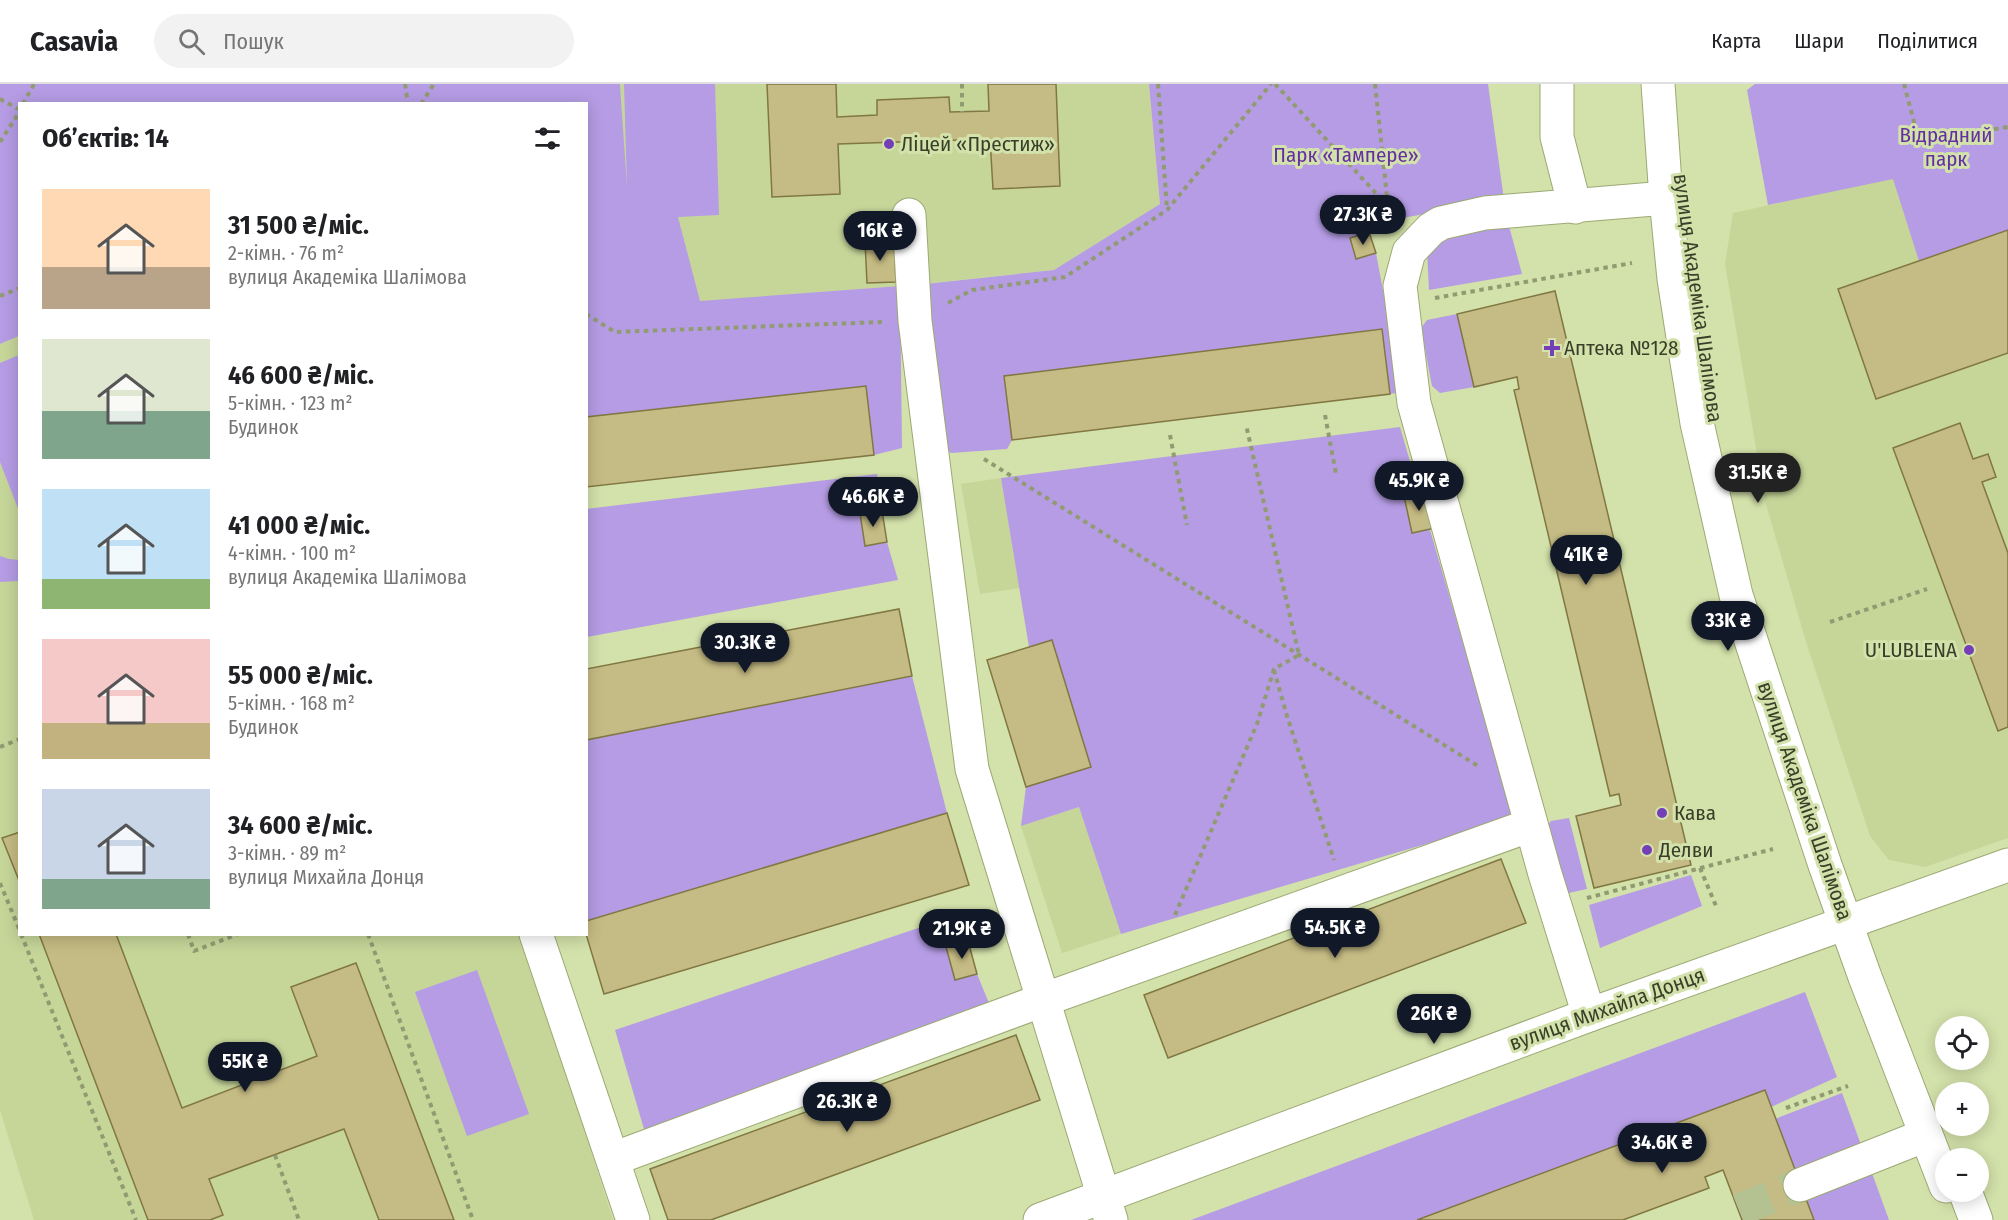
<!DOCTYPE html>
<html lang="uk">
<meta charset="utf-8">
<style>
:root{--surface:#fff;--page:#f2f2f2;--text:#202124;--muted:#757577;--line:#e0e0e0;--accent:#111827}
body{margin:0;font-family:"Fira Sans Condensed",sans-serif;background:var(--page);color:var(--text);height:100vh;display:flex;flex-direction:column;font-size:22px;white-space:nowrap}
*{box-sizing:border-box;margin:0}
p{font-size:20px;color:var(--muted)}
.icon{flex:none;width:33px;height:33px;fill:none;stroke:currentColor;stroke-width:2;stroke-linecap:round;stroke-linejoin:round}
.map{position:relative;flex:1;overflow:hidden}
.drawer{position:absolute;left:18px;top:18px;width:570px;height:834px;display:flex;flex-direction:column;background:var(--surface);border-radius:0px;box-shadow:0 3px 15px #0003}
.drawer>*{flex:none}
.buttons{position:absolute;left:1935px;top:932px;display:grid;gap:12px}
.buttons a{display:grid;place-items:center;width:54px;height:54px;border-radius:50%;background:var(--surface);box-shadow:0 3px 15px #0003;font-size:30px}
.price{position:absolute;translate:-50% -51px;padding:0 14px;border-radius:21px;background:var(--accent);color:#fff;font-size:20px;line-height:39px;filter:drop-shadow(0 2px 3px #0008)}
.price::after{content:'';position:absolute;left:50%;top:36px;width:18px;height:14px;margin-left:-9px;background:inherit;clip-path:polygon(0 0,100% 0,50% 100%)}
.price.current{background:#222;color:#fff}
ul{padding:0;list-style:none}
li{display:flex;align-items:center;gap:18px;height:150px;padding:0 24px}
li span{display:grid;place-items:center;flex:none;width:168px;height:120px;border-radius:0px;color:#555}
li>.icon{margin-inline-start:auto}
span .icon{width:72px;height:72px;fill:#fffc;stroke-width:1}
li b{font-size:26px}
h2{display:flex;justify-content:space-between;align-items:center;height:72px;padding:0 24px;font-size:26px}
header{display:flex;align-items:center;gap:36px;box-sizing:border-box;height:84px;padding:0 30px;background:var(--surface);border-bottom:2px solid var(--line)}
header strong{font-size:28px}
nav{display:flex;gap:33px;margin-inline-start:auto;font-size:21px}
.search{width:420px;height:54px;background:var(--page);display:flex;align-items:center;gap:15px;box-sizing:border-box;padding:0 21px;border-radius:33px;color:var(--muted);font-size:22px}
.map>svg:first-child{display:block}
.built{fill:#c6d699}
.green{fill:#b59ce4}
.building{fill:#c5bb84;stroke:#807742;stroke-width:1.5}
.lines{fill:none;stroke-linecap:round;stroke-linejoin:round}
.minor-tunnel{stroke:#b4c190;stroke-width:33;stroke-dasharray:33 16;stroke-linecap:butt}
.minor-casing{stroke:#9ca974;stroke-width:35}
.path{stroke:#919b72;stroke-width:4;stroke-dasharray:4.5 4.5;stroke-linecap:butt}
.minor{stroke:#fff;stroke-width:33}
.poi-dot{fill:#743fb6;stroke:#d3e1aa;stroke-width:2}
.labels{text-anchor:middle;dominant-baseline:central;stroke-width:6;stroke-linejoin:round;paint-order:stroke}
.park-label{font-size:21px;fill:#632fa2;stroke:#d3e1aa}
.poi-label{font-size:21px;fill:#3a3f29;stroke:#d3e1aa;text-anchor:start}
.street-label{font-size:21px;fill:#3a3f29;stroke:#d3e1aa}
</style>
<header>
<strong>Casavia</strong>
<div class="search"><svg class="icon" aria-label="search" viewBox="0 0 24 24"><circle cx="10" cy="10" r="6"/><path d="M15 15l6 6"/></svg>Пошук</div>
<nav><a>Карта</a><a>Шари</a><a>Поділитися</a></nav>
</header>
<div class="map">
<svg width="2008" height="1136" viewBox="0 0 2008 1136">
<rect width="100%" height="100%" fill="#d3e1aa"/>
<g class="built">
<path d="M620 0H1149L1160 120 1054 186 913 201 633 223Z"/>
<path d="M1893 94 2008 144V754L1925 783 1889 776 1870 752 1807 561 1765 417 1725 180 1733 129Z"/>
<path d="M19 252 20 850 522 851 613 1136H34L0 1026V260Z"/>
<path d="M1001 394 1020 504 980 510 961 400Z"/>
<path d="M1079 723 1121 850 1062 869 1021 742Z"/>
</g>
<g class="green">
<path d="M0 0H620L627 103 624 0H715L719 131 678 133 700 217 900 202 902 364 874 371 866 302 587 333 586 20H20L19 252 0 260Z"/>
<path d="M1149 0H1488L1504 116 1368 140 1369 148 1350 154 1356 175 1376 169 1402 308 1390 310 1004 292 1012 356 1007 365 951 369 944 363 925 200 1054 186 1160 120Z"/>
<path d="M1755 0H2008V146L1919 177 1893 95 1768 121 1747 6Z"/>
<path d="M1509 142 1522 190 1429 206 1427 166 1462 148Z"/>
<path d="M1457 230 1474 303 1440 309 1432 302 1421 244 1427 236Z"/>
<path d="M19 271V427L0 378V279Z"/>
<path d="M1400 343 1514 734 1121 850 1079 723 1021 742 1026 703 1091 683 1052 556 1029 563 1001 394Z"/>
<path d="M877 390 887 458 898 496 587 553 586 425Z"/>
<path d="M0 472 9 475 19 476V497L0 498Z"/>
<path d="M912 592 947 729 587 837V656Z"/>
<path d="M1569 734 1587 805 1564 810 1545 745 1551 737Z"/>
<path d="M1691 791 1702 822 1600 864 1589 821Z"/>
<path d="M960 830 977 890 991 924 646 1052 615 946Z"/>
<path d="M477 886 529 1030 467 1052 415 908Z"/>
<path d="M1805 908 1837 993 1771 1023 1764 1006 1417 1136H1191Z"/>
<path d="M1842 1009 1864 1069 1798 1094 1775 1035Z"/>
<path d="M1869 1081 1889 1136H1814L1803 1109Z"/>
</g>
<g class="building">
<path d="M767 0H836L837 33 877 31V16L949 13 950 28 989 27 988 0H1056L1060 102 993 105 990 55 838 60 840 110 772 113Z"/>
<path d="M2008 146V269L1876 315 1838 205Z"/>
<path d="M1369 148 1376 169 1356 175 1350 154Z"/>
<path d="M894 156 896 198 867 199 865 157Z"/>
<path d="M1555 207 1691 781 1594 804 1576 732 1621 721 1619 710 1610 712 1514 306 1519 305 1517 293 1474 303 1457 230Z"/>
<path d="M1382 245 1390 310 1012 356 1004 292Z"/>
<path d="M866 302 874 371 586 403V333Z"/>
<path d="M1960 339 1973 375 1988 370 1996 393 1982 398 2008 469V643L1998 647 1893 364Z"/>
<path d="M1427 408 1435 444 1412 449 1404 412Z"/>
<path d="M882 427 887 458 865 462 860 429Z"/>
<path d="M899 525 912 592 586 656V585Z"/>
<path d="M1052 556 1091 683 1026 703 987 576Z"/>
<path d="M947 729 969 801 604 910 586 850V837Z"/>
<path d="M20 748V799L2 754Z"/>
<path d="M1501 775 1526 839 1168 974 1144 911Z"/>
<path d="M39 850H116L182 1024 317 972 291 903 356 879 454 1136H379L344 1045 209 1095 223 1131 210 1136H148Z"/>
<path d="M968 857 977 890 955 896 946 863Z"/>
<path d="M1016 951 1040 1016 711 1136H668L650 1085Z"/>
<path d="M1765 1006 1814 1136H1742L1723 1086 1705 1093 1709 1104 1623 1136H1417Z"/>
</g>
<g class="lines">
<path class="minor-tunnel" d="M1739 1126 1800 1101"/>
<defs>
<g id="minor">
<path d="M1557 0V53L1575 123"/>
<path d="M1658 0 1666 114 1674 195 1685 266 1697 339 1736 511 1825 781 1865 893 1946 1102"/>
<path d="M909 131 915 237 972 685 1111 1136"/>
<path d="M536 850 633 1136"/>
<path d="M1589 931 1545 790 1414 319 1400 202 1409 168 1431 145 1441 139 1485 129 1666 114"/>
<path d="M613 1075 1043 916 1531 741"/>
<path d="M1800 1101 1926 1051"/>
<path d="M1965 1107 1976 1136"/>
<path d="M1040 1136 1589 931 2008 781"/>
</g>
</defs>
<use href="#minor" class="minor-casing"/>
<g class="path">
<path d="M405 0 408 20"/>
<path d="M962 0V28"/>
<path d="M1158 0 1167 125"/>
<path d="M1275 0 1397 132"/>
<path d="M1375 0 1388 122"/>
<path d="M1904 0 1919 57 2008 43"/>
<path d="M0 15 20 26"/>
<path d="M23 20 34 0"/>
<path d="M421 20 434 0"/>
<path d="M0 58 20 27"/>
<path d="M0 212 20 204"/>
<path d="M1435 214 1632 179"/>
<path d="M948 219 972 206 1065 193 1167 126 1271 0"/>
<path d="M586 230 615 248 882 238"/>
<path d="M1325 331 1336 390"/>
<path d="M1170 351 1187 441"/>
<path d="M984 375 1478 682"/>
<path d="M1830 538 1927 505"/>
<path d="M1274 586 1287 632 1334 776"/>
<path d="M0 663 20 655"/>
<path d="M1700 784 1716 822"/>
<path d="M0 799 20 847"/>
<path d="M1587 814 1773 765"/>
<path d="M1175 831 1257 640 1274 585 1299 571 1246 341"/>
<path d="M21 850 136 1136"/>
<path d="M188 850 194 867 238 850"/>
<path d="M368 850 473 1136"/>
<path d="M1786 1024 1848 1002"/>
<path d="M275 1071 299 1136"/>
</g>
<use href="#minor" class="minor"/>
</g>
<g class="poi-dot">
<circle cx="889" cy="60" r="6"/>
<path d="M1549 255h6v6h6v6h-6v6h-6v-6h-6v-6h6z"/>
<circle cx="1969" cy="566" r="6"/>
<circle cx="1662" cy="729" r="6"/>
<circle cx="1647" cy="766" r="6"/>
</g>
<g class="labels">
<g class="park-label">
<text x="1946" y="51">Відрадний<tspan x="1946" dy="24">парк</tspan></text>
<text x="1346" y="71">Парк «Тампере»</text>
</g>
<g class="poi-label">
<text x="901" y="60">Ліцей «Престиж»</text>
<text x="1564" y="264">Аптека №128</text>
<text x="1957" y="566" text-anchor="end">U'LUBLENA</text>
<text x="1674" y="729">Кава</text>
<text x="1659" y="766">Делви</text>
</g>
<g class="street-label">
<text transform="translate(1698 214) rotate(82)">вулиця Академіка Шалімова</text>
<text transform="translate(1805 717) rotate(71)">вулиця Академіка Шалімова</text>
<text transform="translate(1607 925) rotate(-20)">вулиця Михайла Донця</text>
</g>
</g>
</svg>
<div class="buttons">
<a><svg class="icon" aria-label="locate" viewBox="0 0 24 24"><circle cx="12" cy="12" r="6"/><path d="M12 2v4M12 18v4M2 12h4M18 12h4"/></svg></a>
<a>+</a>
<a>−</a>
</div>
<b class="price" style="left:1363px;top:162px">27.3K ₴</b>
<b class="price" style="left:880px;top:178px">16K ₴</b>
<b class="price current" style="left:1758px;top:420px">31.5K ₴</b>
<b class="price" style="left:1419px;top:428px">45.9K ₴</b>
<b class="price" style="left:873px;top:444px">46.6K ₴</b>
<b class="price" style="left:1586px;top:502px">41K ₴</b>
<b class="price" style="left:1728px;top:568px">33K ₴</b>
<b class="price" style="left:745px;top:590px">30.3K ₴</b>
<b class="price" style="left:1335px;top:875px">54.5K ₴</b>
<b class="price" style="left:962px;top:876px">21.9K ₴</b>
<b class="price" style="left:1434px;top:961px">26K ₴</b>
<b class="price" style="left:245px;top:1009px">55K ₴</b>
<b class="price" style="left:847px;top:1049px">26.3K ₴</b>
<b class="price" style="left:1662px;top:1090px">34.6K ₴</b>
<section class="drawer">
<h2>Об’єктів: 14<svg class="icon" aria-label="filters" viewBox="0 0 24 24"><path d="M4 7h16M4 17h16"/><circle cx="9" cy="7" r="2"/><circle cx="15" cy="17" r="2"/></svg></h2>
<ul>
<li><span style="background:linear-gradient(#ffd9b3 65%,#b9a48a 0)"><svg class="icon" aria-label="home" viewBox="0 0 24 24"><path d="M3 11l9-7 9 7M6 9v11h12V9"/></svg></span><div><b>31 500 ₴/міс.</b><p>2-кімн. · 76 m²</p><p>вулиця Академіка Шалімова</p></div></li>
<li><span style="background:linear-gradient(#dfe7d0 60%,#7fa58c 0)"><svg class="icon" aria-label="home" viewBox="0 0 24 24"><path d="M3 11l9-7 9 7M6 9v11h12V9"/></svg></span><div><b>46 600 ₴/міс.</b><p>5-кімн. · 123 m²</p><p>Будинок</p></div></li>
<li><span style="background:linear-gradient(#bfe0f5 75%,#8fb573 0)"><svg class="icon" aria-label="home" viewBox="0 0 24 24"><path d="M3 11l9-7 9 7M6 9v11h12V9"/></svg></span><div><b>41 000 ₴/міс.</b><p>4-кімн. · 100 m²</p><p>вулиця Академіка Шалімова</p></div></li>
<li><span style="background:linear-gradient(#f6c9c9 70%,#c2b280 0)"><svg class="icon" aria-label="home" viewBox="0 0 24 24"><path d="M3 11l9-7 9 7M6 9v11h12V9"/></svg></span><div><b>55 000 ₴/міс.</b><p>5-кімн. · 168 m²</p><p>Будинок</p></div></li>
<li><span style="background:linear-gradient(#c9d6e8 75%,#7fa58c 0)"><svg class="icon" aria-label="home" viewBox="0 0 24 24"><path d="M3 11l9-7 9 7M6 9v11h12V9"/></svg></span><div><b>34 600 ₴/міс.</b><p>3-кімн. · 89 m²</p><p>вулиця Михайла Донця</p></div></li>
</ul>
</section>
</div>
